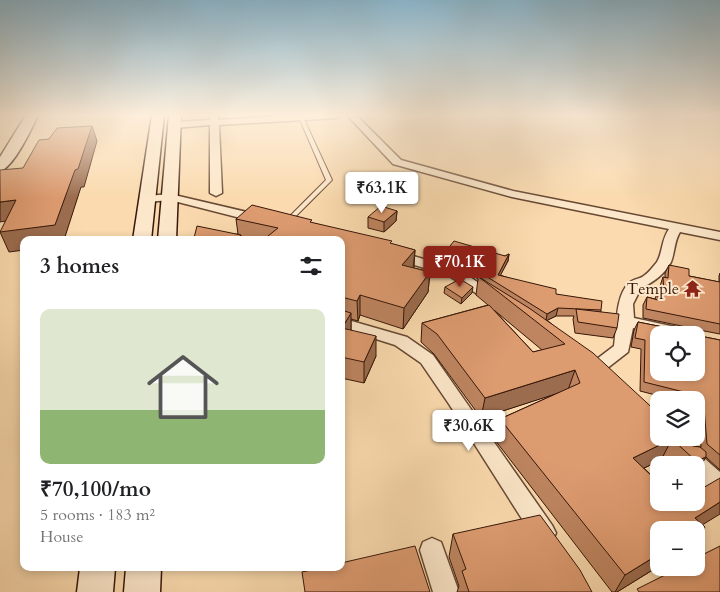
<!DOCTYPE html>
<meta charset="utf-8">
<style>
:root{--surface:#fff;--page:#f2f2f2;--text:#202124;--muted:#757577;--accent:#8f2418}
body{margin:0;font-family:Cardo,serif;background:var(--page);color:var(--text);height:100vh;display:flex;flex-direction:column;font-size:19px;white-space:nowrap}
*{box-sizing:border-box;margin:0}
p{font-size:16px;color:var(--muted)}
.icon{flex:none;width:28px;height:28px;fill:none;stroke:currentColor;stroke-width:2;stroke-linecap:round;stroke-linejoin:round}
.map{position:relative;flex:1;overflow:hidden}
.sheet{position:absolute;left:20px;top:236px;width:325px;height:335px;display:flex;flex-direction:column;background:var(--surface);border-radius:10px;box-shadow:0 2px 8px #0003}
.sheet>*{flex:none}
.fabs{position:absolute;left:650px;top:326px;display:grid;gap:10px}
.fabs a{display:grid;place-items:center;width:55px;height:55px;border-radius:10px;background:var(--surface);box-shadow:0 2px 8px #0003;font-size:25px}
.price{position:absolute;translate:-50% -42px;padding:0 11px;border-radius:5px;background:#fff;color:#222;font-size:16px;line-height:32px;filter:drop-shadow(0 1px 2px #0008)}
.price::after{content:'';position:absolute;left:50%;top:30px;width:15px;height:11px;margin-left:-8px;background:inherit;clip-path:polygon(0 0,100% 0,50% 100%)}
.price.selected{background:var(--accent);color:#fff}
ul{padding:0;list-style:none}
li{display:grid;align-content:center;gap:10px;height:265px;padding:0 20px}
li span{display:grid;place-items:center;height:155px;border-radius:10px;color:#555}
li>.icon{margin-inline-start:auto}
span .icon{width:90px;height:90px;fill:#fffc;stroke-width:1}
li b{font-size:21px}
h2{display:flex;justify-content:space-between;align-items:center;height:60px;padding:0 20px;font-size:21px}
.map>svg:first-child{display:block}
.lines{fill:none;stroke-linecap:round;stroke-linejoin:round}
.lane-casing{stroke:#674832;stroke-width:2}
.street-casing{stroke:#674832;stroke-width:3}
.secondary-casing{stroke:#361709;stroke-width:3}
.lane{fill:#fce7ca;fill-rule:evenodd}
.street{fill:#fce7ca;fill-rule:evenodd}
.secondary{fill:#fce7ca;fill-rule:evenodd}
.wall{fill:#be8560;stroke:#361709;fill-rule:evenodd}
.shaded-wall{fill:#9b6c4e;stroke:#361709}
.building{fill:#dd9b70;stroke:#361709;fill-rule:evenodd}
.labels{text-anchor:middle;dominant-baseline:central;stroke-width:4;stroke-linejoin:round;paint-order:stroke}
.poi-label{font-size:16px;fill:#361709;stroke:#fce7ca;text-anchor:end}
</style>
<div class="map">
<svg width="720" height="592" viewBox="0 0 720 592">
<rect width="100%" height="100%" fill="#fadaae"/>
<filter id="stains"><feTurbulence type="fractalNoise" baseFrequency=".004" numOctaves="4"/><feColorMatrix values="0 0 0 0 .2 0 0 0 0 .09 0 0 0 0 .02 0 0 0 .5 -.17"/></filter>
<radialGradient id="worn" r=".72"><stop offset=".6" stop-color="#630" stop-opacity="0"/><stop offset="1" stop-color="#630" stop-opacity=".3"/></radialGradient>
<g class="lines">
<defs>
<path id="lane" d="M298 115H302L332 180 290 222H286V220L326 180Z"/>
<g id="street">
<path d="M210 115H218V120L297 115H340L336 118 219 125 222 193 216 196 210 193V125L175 128 171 125 175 122 210 120Z"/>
<path d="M347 115H356L401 160 513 191 720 232V240L680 232C674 242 675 252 671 262 665 274 652 283 641 288L633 304 634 318 694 331 696 335H665L633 328 628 352 601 373 595 375 589 373 586 369 589 365 614 346C617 327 615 296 629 283 632 280 637 279 640 278 646 276 653 267 657 262 663 252 661 241 669 229L512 197 393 164Z"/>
<path d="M170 194 264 216 266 219 260 223 170 200 147 202 141 199 147 196Z"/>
<path d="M396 251 458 269 501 298 498 301H488L448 275 391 258 389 255 391 252Z"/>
<path d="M341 318 407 337 433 355 552 525 556 533 552 541 544 544 536 541 449 404 421 363 395 345 341 328Z"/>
<path d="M659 436 681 438 720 472V496L712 493 696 477V465H683L661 444Z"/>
<path d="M432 538 441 542 459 592H433L420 550 423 542Z"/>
</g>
<g id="secondary">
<path d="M26 115H38C32 128 13 168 0 171V157Z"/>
<path d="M152 115H164L151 240H133Z"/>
<path d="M169 115H181L176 240H158Z"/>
<path d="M80 568H115L113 592H77Z"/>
<path d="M126 568H161L160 592H124Z"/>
</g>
</defs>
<use href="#lane" class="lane-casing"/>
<use href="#street" class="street-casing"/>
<use href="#secondary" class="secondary-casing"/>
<use href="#lane" class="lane"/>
<use href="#street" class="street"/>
<use href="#secondary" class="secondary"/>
</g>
<g class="wall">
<path d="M397 211 396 221 384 232 368 228V217Z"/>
<path d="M236 219 312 223 415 250 414 268 430 272 428 292 403 329 360 315 358 321 351 319V330L376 356 364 383 341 378V240H250L241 238V240H195L194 238 238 234Z"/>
<path d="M509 254 508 261 500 275 601 310V312L617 328 613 338 575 333 573 319 574 316H556L547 320 693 446 701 447 699 417 696 416V400H675L640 391 641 349 631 347 634 330 638 322 668 328H691L643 318V305L647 297 655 299 658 291 660 292V286L663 277 665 278V273L669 265 689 276 719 282V276L720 273V334L699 330 700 336 720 340V470L706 457 696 465H667L661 460 644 468 703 525 659 566 617 592H612L495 440 500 419 560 392 481 418 434 354 421 342 422 323 488 305 476 295 478 279 475 277 476 272 442 262 443 255 505 256ZM494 310 542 350 533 352Z"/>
<path d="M445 287 472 293 461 304 444 293Z"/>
<path d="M453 534 592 592H457L459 586 449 557Z"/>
</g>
<g class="shaded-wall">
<path d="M92 126 97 141 84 187H81L64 240H24V250L9 252 0 232 75 170Z"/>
<path d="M16 200 24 218 0 222V202Z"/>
<path d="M397 211 396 221 384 232V222Z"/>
<path d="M241 235V240H235Z"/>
<path d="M415 250 413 269 402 265Z"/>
<path d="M509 254 508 261 497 282 498 275Z"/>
<path d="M430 272 428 292 403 329 404 308Z"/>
<path d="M473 287 472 293 461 304 462 298Z"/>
<path d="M360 295V315L358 321 357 301Z"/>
<path d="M558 308 556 316 546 321 547 314Z"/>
<path d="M351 313V333L342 328Z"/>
<path d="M376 336V356L364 383V362Z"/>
<path d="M575 370 568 390 481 418 485 398Z"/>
<path d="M672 439 661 460 623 478 633 458Z"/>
<path d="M706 457 696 474V465H694L696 461Z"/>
<path d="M720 502V514L694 530 695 518Z"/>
<path d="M705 527 696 539V532Z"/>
<path d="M659 554V566L617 592H615L625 575Z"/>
</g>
<g class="building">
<path d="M92 126 78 169 75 170 55 225 0 232 16 200 0 202V170L23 168 39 140 49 139 57 128Z"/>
<path d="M252 205 312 220 310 222 392 241 390 243 415 250 402 265 430 272 404 308 360 295 357 301 341 297V240H263L278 228 236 219Z"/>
<path d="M381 206 397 211 384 222 368 217Z"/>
<path d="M197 226 241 235 235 240H203L194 238Z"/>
<path d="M454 241 505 256 509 254 498 275 556 289V294L602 301 601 310 558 308 547 314 476 270 483 267 443 255Z"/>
<path d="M669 265 689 269V276L720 282V324L646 309 647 297 658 300V291L664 293 663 277 668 278Z"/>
<path d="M479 277 529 308 593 353 659 414V438H684L693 446 700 447 706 452V457L696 461 672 439 633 458 659 483V502H696V492L720 478V502L695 518 705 527 696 532V530H659V554L625 575 500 419 580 383 575 370 485 398 437 334 422 323 489 305 533 352 565 344Z"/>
<path d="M460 279 473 287 462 298 445 287Z"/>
<path d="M576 309 619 314 617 328 578 322Z"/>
<path d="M341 310 351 313 342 328 376 336 364 362 341 357Z"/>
<path d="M638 322 668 328H698L700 336 720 340V455L707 444 704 408 696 405V395L644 382 645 340 635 338ZM659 335H696V372H659Z"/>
<path d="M540 515 580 570 592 592H469L462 571 466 569 453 534Z"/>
<path d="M415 546 430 592H305L302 572 320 568H341V563Z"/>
<path d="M720 546V592H639L637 589 679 568H696V558Z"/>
</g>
<linearGradient id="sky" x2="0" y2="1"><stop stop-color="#8bb7ce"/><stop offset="0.58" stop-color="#fdeedb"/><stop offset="1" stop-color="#fdeedb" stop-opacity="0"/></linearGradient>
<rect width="720" height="198" fill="url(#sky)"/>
<defs>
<symbol id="temple-bare" viewBox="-9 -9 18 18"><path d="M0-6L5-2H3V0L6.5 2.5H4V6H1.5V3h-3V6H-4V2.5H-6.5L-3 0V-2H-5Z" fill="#8f2418" stroke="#fce7ca" stroke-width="2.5" paint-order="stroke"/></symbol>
</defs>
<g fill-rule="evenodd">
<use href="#temple-bare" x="680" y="276" width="25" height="25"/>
</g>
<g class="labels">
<g class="poi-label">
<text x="679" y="289">Temple</text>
</g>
</g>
<rect width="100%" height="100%" filter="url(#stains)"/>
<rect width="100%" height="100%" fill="url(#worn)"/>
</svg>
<div class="fabs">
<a><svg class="icon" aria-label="locate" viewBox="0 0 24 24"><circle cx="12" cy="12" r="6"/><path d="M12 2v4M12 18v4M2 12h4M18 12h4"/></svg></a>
<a><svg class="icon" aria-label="layers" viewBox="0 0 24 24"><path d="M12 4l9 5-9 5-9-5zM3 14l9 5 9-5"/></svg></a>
<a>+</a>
<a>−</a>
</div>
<b class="price" style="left:382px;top:214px">₹63.1K</b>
<b class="price selected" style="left:460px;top:288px">₹70.1K</b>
<b class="price" style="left:469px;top:452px">₹30.6K</b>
<section class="sheet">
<h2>3 homes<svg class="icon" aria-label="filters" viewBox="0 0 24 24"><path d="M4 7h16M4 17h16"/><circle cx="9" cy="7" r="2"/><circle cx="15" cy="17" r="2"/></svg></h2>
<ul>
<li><span style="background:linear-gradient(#dfe7d0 65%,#8fb573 0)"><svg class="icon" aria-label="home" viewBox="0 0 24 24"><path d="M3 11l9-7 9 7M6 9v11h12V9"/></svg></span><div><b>₹70,100/mo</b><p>5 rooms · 183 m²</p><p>House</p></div></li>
</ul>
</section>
</div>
